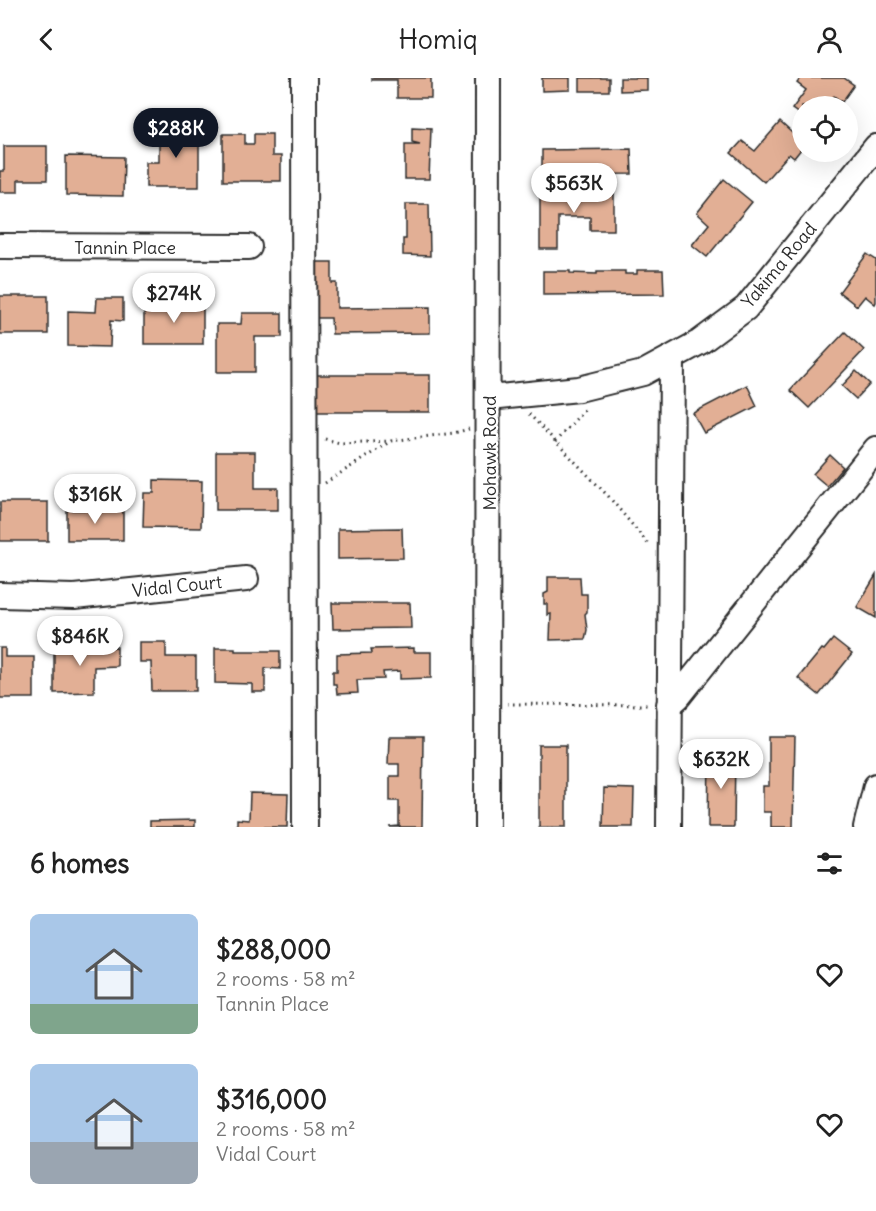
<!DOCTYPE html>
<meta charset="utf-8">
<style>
:root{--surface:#fff;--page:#f2f2f2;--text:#222;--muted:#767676;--accent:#111827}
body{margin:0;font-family:Delius,sans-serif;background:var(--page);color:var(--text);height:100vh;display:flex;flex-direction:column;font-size:22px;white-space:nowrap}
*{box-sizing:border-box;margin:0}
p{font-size:20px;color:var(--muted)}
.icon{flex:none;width:33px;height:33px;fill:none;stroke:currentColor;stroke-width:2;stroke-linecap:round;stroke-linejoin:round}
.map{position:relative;height:749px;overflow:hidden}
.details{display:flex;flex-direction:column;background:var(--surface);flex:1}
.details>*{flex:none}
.buttons{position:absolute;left:792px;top:18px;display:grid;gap:12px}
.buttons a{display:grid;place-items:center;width:66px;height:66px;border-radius:50%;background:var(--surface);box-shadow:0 6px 24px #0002;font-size:30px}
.price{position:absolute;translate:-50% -51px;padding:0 14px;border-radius:21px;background:#fff;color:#222;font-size:20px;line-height:39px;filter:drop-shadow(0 2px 3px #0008)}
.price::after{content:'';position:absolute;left:50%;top:36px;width:18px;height:14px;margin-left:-9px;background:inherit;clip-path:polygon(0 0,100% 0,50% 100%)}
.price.on{background:var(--accent);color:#fff}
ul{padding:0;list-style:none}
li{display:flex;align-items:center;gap:18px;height:150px;padding:0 30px}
li span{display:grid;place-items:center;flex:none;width:168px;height:120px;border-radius:9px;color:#555}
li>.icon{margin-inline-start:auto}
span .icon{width:72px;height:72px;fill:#fffc;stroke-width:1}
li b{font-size:26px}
h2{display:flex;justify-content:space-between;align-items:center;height:72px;padding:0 30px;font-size:26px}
header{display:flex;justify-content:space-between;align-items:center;height:78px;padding:0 30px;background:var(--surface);font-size:27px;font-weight:600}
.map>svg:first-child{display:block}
.building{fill:#e2af95;stroke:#2b2b2b;stroke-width:1.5}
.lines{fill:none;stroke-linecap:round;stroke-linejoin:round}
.minor-casing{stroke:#2b2b2b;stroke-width:28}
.path{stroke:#2b2b2b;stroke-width:3;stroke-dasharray:1.5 4.5;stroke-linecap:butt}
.minor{stroke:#fff;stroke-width:24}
.labels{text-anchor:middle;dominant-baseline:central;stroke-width:4.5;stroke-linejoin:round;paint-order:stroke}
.street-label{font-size:18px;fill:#2b2b2b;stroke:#fff}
</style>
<header><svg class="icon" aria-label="back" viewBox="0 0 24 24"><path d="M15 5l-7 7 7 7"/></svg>Homiq<svg class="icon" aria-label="person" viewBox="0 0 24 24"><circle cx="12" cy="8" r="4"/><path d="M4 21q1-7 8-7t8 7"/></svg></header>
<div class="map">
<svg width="876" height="749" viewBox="0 0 876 749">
<rect width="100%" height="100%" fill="#fff"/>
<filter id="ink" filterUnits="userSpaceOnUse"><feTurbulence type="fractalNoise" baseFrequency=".0167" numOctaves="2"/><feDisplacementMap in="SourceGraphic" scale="12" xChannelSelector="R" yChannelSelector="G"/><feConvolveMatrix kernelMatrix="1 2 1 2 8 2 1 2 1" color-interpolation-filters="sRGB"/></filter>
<g filter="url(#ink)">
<g class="building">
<path d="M372 0H431V20H397V2H372Z"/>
<path d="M542 0H570V12L542 13Z"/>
<rect x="580" y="0" width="29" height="13"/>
<path d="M620 0H647V12L620 13Z"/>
<path d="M801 0H844L854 7 842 24 834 18 826 28H802V38L792 31 806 12 797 5Z"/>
<path d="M780 44 802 64V70L794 80 789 76 764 104 731 75 742 63 755 73Z"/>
<path d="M159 49H199V109H146V84H159Z"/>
<path d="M412 49 431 50 429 101H405V66H420L412 64Z"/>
<path d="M223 56H245V66H254V56H272V78H281V103H223Z"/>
<path d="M4 68H47V102H18V114H0V93H4Z"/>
<path d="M631 71 632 96 542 97V72Z"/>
<path d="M66 78 124 79 123 118 66 117Z"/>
<path d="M724 101 752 124 707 179 692 167 709 146 697 135Z"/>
<path d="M540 116H614V152H590V139H558V171H540Z"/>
<path d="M406 126H429L430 178 403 177V161H406Z"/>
<path d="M867 176 876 182V224L875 226 865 218 857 228 839 214Z"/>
<path d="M311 184H332V205H337V230L430 229V255L332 256 331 240H311Z"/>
<path d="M637 192H663L664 216 543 217V193H570V195L597 196V193H625V196H637Z"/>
<rect x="0" y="218" width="48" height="38"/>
<path d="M97 220H123V243L111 242 110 269 68 268V233L96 234Z"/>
<rect x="144" y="227" width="59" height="39"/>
<path d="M242 235H282V259H255V294H217V246H241Z"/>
<path d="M845 254 864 272 809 330 790 312Z"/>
<path d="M856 293 870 306 856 321 842 308Z"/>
<rect x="316" y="297" width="114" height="37"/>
<path d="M747 307 757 328 704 355 693 335Z"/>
<path d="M216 374H255V410H278V432H216Z"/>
<path d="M830 377 843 389 827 408 813 396Z"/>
<path d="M154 402 202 403 201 450 143 449 144 415H154Z"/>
<rect x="0" y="424" width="48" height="39"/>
<rect x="67" y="432" width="56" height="30"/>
<path d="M402 450 403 480 338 481V451Z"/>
<path d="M876 497V540L857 529Z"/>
<path d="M548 499H580L581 516H587V534L585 536 587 552 585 561 550 562 551 536 547 537V526H544V516L548 514Z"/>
<path d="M332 525H410L411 550 333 551Z"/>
<path d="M833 561 852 576 819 617 798 600 822 571 824 572Z"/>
<path d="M139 564H166V579H196V613H152L151 584H139Z"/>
<path d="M117 569V588L94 589V614L54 615V570Z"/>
<path d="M0 570H5V579H34V620H0Z"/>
<path d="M215 570H235V573H280V591L265 590V614H252V606L215 605Z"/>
<path d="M414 570V574H431V600L400 601V593L383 594 384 601 357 602 358 615 337 616 336 606H333V593H337V576L372 575 371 571Z"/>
<path d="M389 659H423L422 749H389L399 748V723H390V698H399V686H388Z"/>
<path d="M769 659H795L793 749H771V734H763V708H769Z"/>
<rect x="539" y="667" width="27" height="82"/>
<path d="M709 675H735L734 749H708Z"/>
<path d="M604 710 634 711 633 749H603Z"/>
<path d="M250 715 288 716 287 749H237V741L249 742Z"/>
<path d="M195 742V749H150V743Z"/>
</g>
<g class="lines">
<defs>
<g id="minor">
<path d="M304 0 305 749"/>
<path d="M0 168 249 169"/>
<path d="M489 320 579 311 643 295 700 264 746 230 876 69"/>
<path d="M0 517 74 519 246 501"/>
<path d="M669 627 678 619 876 371"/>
<path d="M487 749 488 0"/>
<path d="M669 749 672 280"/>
<path d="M866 749 876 708"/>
</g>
</defs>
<use href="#minor" class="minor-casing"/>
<g class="path">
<path d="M529 336 609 419 650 468"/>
<path d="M325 361 340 365 390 363"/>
<path d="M555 364 586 330"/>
<path d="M325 405 391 363 454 355 469 351"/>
<path d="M507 626 651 627"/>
</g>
<use href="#minor" class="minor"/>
</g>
</g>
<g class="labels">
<g class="street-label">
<text x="125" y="169">Tannin Place</text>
<text transform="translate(779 187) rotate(-50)">Yakima Road</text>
<text transform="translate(489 375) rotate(-90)">Mohawk Road</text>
<text transform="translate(177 508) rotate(-6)">Vidal Court</text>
</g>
</g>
</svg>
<div class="buttons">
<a><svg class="icon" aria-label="locate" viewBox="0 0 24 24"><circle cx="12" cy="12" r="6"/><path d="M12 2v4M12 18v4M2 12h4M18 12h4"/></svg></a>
</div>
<b class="price on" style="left:176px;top:81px">$288K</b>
<b class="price" style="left:574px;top:136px">$563K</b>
<b class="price" style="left:174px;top:246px">$274K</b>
<b class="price" style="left:95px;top:447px">$316K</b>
<b class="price" style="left:80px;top:589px">$846K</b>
<b class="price" style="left:721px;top:712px">$632K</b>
</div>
<section class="details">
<h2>6 homes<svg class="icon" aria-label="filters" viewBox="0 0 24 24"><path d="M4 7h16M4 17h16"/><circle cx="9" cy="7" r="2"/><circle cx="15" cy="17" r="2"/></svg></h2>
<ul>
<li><span style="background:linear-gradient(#a9c7e8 75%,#7fa58c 0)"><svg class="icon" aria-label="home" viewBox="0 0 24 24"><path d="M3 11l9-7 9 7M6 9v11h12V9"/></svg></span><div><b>$288,000</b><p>2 rooms · 58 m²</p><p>Tannin Place</p></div><svg class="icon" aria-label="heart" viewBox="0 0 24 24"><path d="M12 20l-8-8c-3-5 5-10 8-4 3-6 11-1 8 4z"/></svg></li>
<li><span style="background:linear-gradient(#a9c7e8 65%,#9aa5b1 0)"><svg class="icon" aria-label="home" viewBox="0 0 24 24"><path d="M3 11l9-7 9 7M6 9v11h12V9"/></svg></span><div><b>$316,000</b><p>2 rooms · 58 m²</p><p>Vidal Court</p></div><svg class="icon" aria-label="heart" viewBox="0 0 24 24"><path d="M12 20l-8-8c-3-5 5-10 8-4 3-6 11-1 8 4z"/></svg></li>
</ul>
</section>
